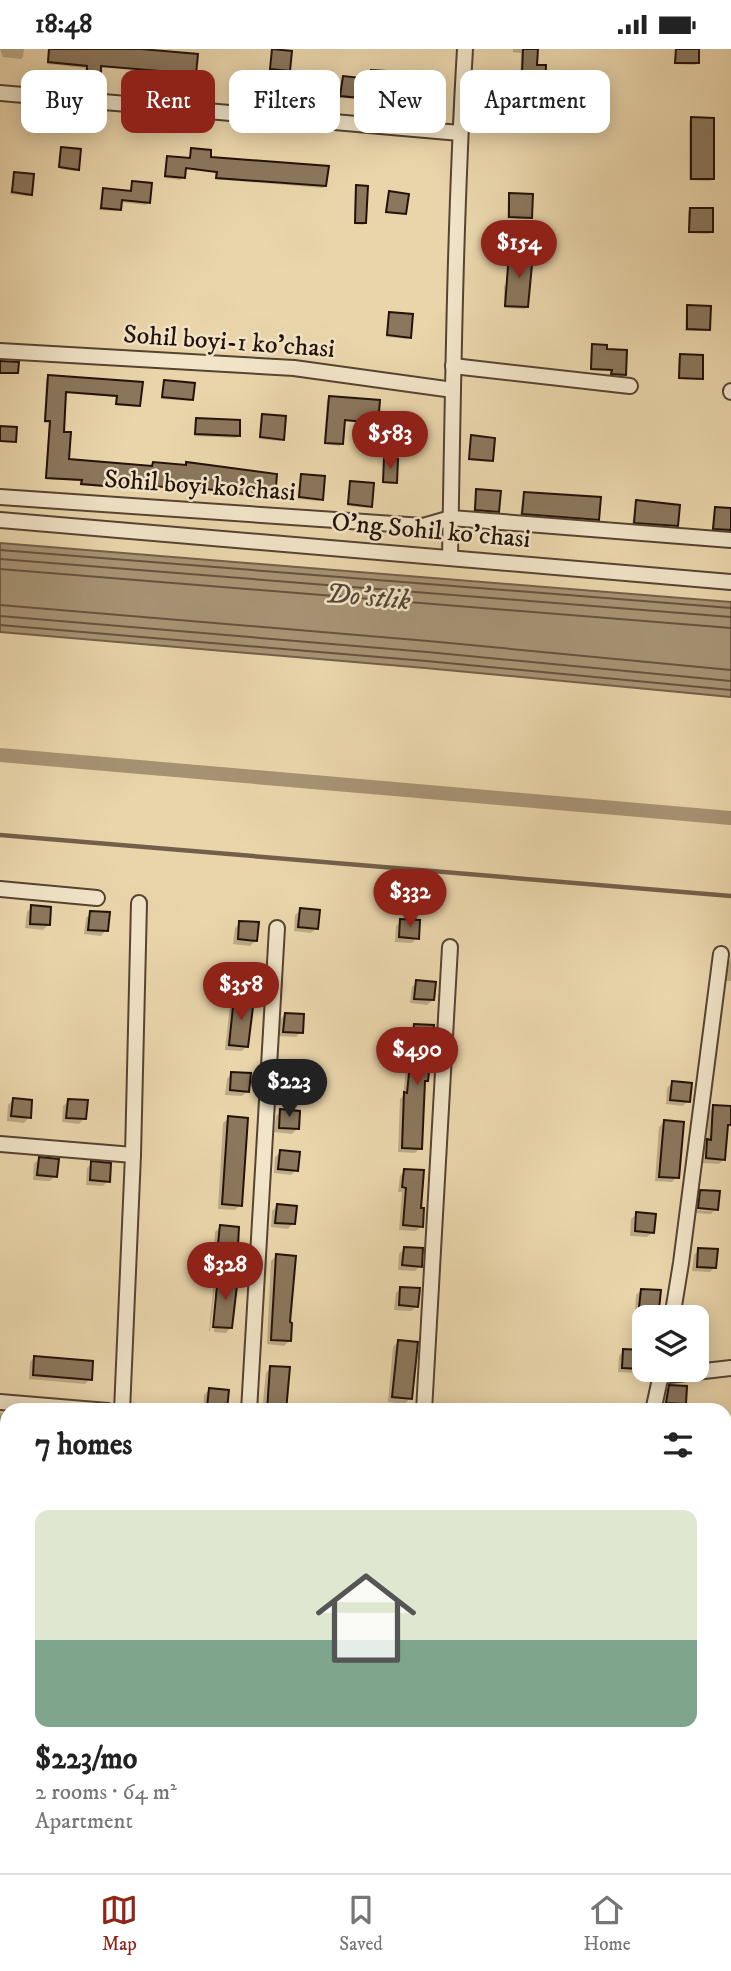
<!DOCTYPE html>
<meta charset="utf-8">
<style>
:root{--surface:#fff;--page:#f2f2f2;--text:#222;--muted:#767676;--line:#e0e0e0;--accent:#8f2418}
body{margin:0;font-family:"IM FELL DW Pica",serif;background:var(--page);color:var(--text);height:100vh;display:flex;flex-direction:column;font-size:26px;white-space:nowrap}
*{box-sizing:border-box;margin:0}
p{font-size:23px;color:var(--muted)}
.icon{flex:none;width:38px;height:38px;fill:none;stroke:currentColor;stroke-width:2;stroke-linecap:round;stroke-linejoin:round}
.map{position:relative;flex:1;overflow:hidden}
.side{position:absolute;left:0px;top:1354px;width:732px;height:471px;display:flex;flex-direction:column;background:var(--surface);border-radius:21px 21px 0 0;box-shadow:0 4px 18px #0003}
.side>*{flex:none}
.hud{position:absolute;left:21px;top:21px;width:690px;height:63px;display:flex;gap:14px}
.tools{position:absolute;left:632px;top:1256px;display:grid;gap:14px}
.tools a{display:grid;place-items:center;width:77px;height:77px;border-radius:14px;background:var(--surface);box-shadow:0 4px 18px #0003;font-size:35px}
.price{position:absolute;translate:-50% -60px;padding:0 16px;border-radius:24px;background:var(--accent);color:#fff;font-size:23px;line-height:46px;filter:drop-shadow(0 2px 4px #0008)}
.price::after{content:'';position:absolute;left:50%;top:42px;width:21px;height:16px;margin-left:-10px;background:inherit;clip-path:polygon(0 0,100% 0,50% 100%)}
.price.selected{background:#222;color:#fff}
ul{padding:0;list-style:none}
li{display:grid;align-content:center;gap:14px;height:371px;padding:0 35px}
li span{display:grid;place-items:center;height:217px;border-radius:14px;color:#555}
li>.icon{margin-inline-start:auto}
span .icon{width:126px;height:126px;fill:#fffc;stroke-width:1}
li b{font-size:30px}
h2{display:flex;justify-content:space-between;align-items:center;height:84px;padding:0 35px;font-size:30px}
.chip{padding:0 24px;border-radius:14px;background:var(--surface);box-shadow:0 4px 18px #0003;font-size:24px;line-height:63px}
.chip.selected{background:var(--accent);color:#fff}
.status{display:flex;justify-content:space-between;align-items:center;height:49px;padding:0 35px;background:var(--surface);direction:ltr}
.status svg{height:19px;fill:currentColor}
.tab-bar{display:flex;justify-content:space-around;align-items:center;height:98px;border-top:2px solid var(--line);background:var(--surface);font-size:19px;color:var(--muted)}
.tab-bar a{display:grid;justify-items:center;gap:4px}
.tab-bar .selected{color:var(--accent)}
.map>svg:first-child{display:block}
.water{fill:#a79374;stroke:#735f49;stroke-width:2}
.shadow{fill:#0003}
.lines{fill:none;stroke-linecap:round;stroke-linejoin:round}
.shore{stroke:#66523e;stroke-width:2}
.stream{stroke:#735f49;stroke-width:4.5}
.canal{stroke:#a79374;stroke-width:14}
.building{fill:#8b775d;stroke:#241208;stroke-width:2}
.minor-casing{stroke:#564331;stroke-width:18}
.minor{stroke:#f1e4c8;stroke-width:14}
.labels{text-anchor:middle;dominant-baseline:central;stroke-width:5;stroke-linejoin:round;paint-order:stroke}
.street-label{font-size:26px;fill:#241208;stroke:#f1e4c8}
.water-label{font-size:28px;font-style:italic;fill:#584633;stroke:#f1e4c8}
</style>
<div class="status"><b>18:48</b><svg viewBox="0 0 49 12"><path d="M0 12V9h3v3zM5 12V6h3v6zM10 12V3h3v9zM15 12V0h3v12zM26 1h20v11H26zM47 4h2v5h-2z"/></svg></div>
<div class="map">
<svg width="731" height="1824" viewBox="0 0 731 1824">
<rect width="100%" height="100%" fill="#ead5ab"/>
<filter id="stains"><feTurbulence type="fractalNoise" baseFrequency=".00286" numOctaves="4"/><feColorMatrix values="0 0 0 0 .2 0 0 0 0 .09 0 0 0 0 .02 0 0 0 .5 -.17"/></filter>
<radialGradient id="worn" r=".72"><stop offset=".6" stop-color="#630" stop-opacity="0"/><stop offset="1" stop-color="#630" stop-opacity=".3"/></radialGradient>
<path class="water" d="M0 494 731 553V648L425 619 0 583Z"/>
<g class="shadow">
<path d="M0 0H24L23 8 21 10 3 8Z"/>
<path d="M48 0H125L194 25 192 27 99 18 97 25 85 26V19L47 15Z"/>
<path d="M513 0H536L535 18 542 72 540 74 519 73 521 4 513 3Z"/>
<path d="M675 0H698L697 14 695 16 674 15Z"/>
<path d="M273 1 288 21 286 23 269 21Z"/>
<path d="M372 23 413 43 411 45 359 42 357 50 339 49 343 28 369 31Z"/>
<path d="M294 26 309 46 307 48 289 46Z"/>
<path d="M691 70 712 130 710 132 689 131V72Z"/>
<path d="M63 100 77 120 75 122 60 120Z"/>
<path d="M192 100 209 109 325 137 323 139 215 130V124L184 120 181 131 164 129 168 108 189 111Z"/>
<path d="M14 125 30 145 28 147 10 145Z"/>
<path d="M133 133 148 154 146 156 120 153 117 162 99 161 104 140 130 144Z"/>
<path d="M357 138 365 174 363 176 354 175 355 140Z"/>
<path d="M510 146 530 168 528 170 507 169 508 148Z"/>
<path d="M690 161 711 183 709 185 688 184V163Z"/>
<path d="M510 206 527 258 525 260 504 259V237L507 235 508 208Z"/>
<path d="M688 258 708 280 706 282H685L686 260Z"/>
<path d="M390 265 409 288 407 290 386 288Z"/>
<path d="M593 297 624 325 622 327H610V322L590 321 591 299Z"/>
<path d="M680 307 701 329 699 331 678 330V309Z"/>
<path d="M48 328 141 335 137 358 115 356 116 348 65 344 62 385 68 412 151 419 154 415 274 448 272 450 213 443V441L140 437 138 441 80 436V432L45 430 49 374H44L46 330Z"/>
<path d="M165 333 192 350 190 352 161 350Z"/>
<path d="M329 349 378 353 375 400 373 402 362 401 364 374 343 372 342 394 340 397 324 395 327 351Z"/>
<path d="M263 367 282 390 280 392 259 390Z"/>
<path d="M197 371 238 386 236 389 194 387Z"/>
<path d="M472 388 491 411 489 413 468 411Z"/>
<path d="M385 411 395 433 393 435 382 434Z"/>
<path d="M302 427 321 450 319 452 298 450Z"/>
<path d="M351 434 370 457 368 459 347 457Z"/>
<path d="M477 442 497 462 495 464 473 463Z"/>
<path d="M524 445 597 470 595 472 520 466Z"/>
<path d="M636 453 676 476 674 478 632 475Z"/>
<path d="M716 460 731 461V484L712 481Z"/>
<path d="M32 858 48 876 43 881 25 879 27 863Z"/>
<path d="M301 861 316 879 311 884 294 882 295 866Z"/>
<path d="M91 864 106 881 101 887 84 885 86 869Z"/>
<path d="M401 872 417 889 412 894 395 893 396 877Z"/>
<path d="M240 874 256 891 250 897 233 895 235 879Z"/>
<path d="M731 910V932H724L726 916Z"/>
<path d="M417 933 433 951 427 956 410 954 412 938Z"/>
<path d="M235 950 247 997 242 1002 225 1001 230 955Z"/>
<path d="M285 965 301 983 296 988 279 987 280 971Z"/>
<path d="M415 976 426 1032 423 1035 420 1099 415 1104 398 1103 400 1050 403 1047 410 982Z"/>
<path d="M285 1017 301 1034 296 1039 279 1038 280 1022Z"/>
<path d="M232 1024 248 1042 242 1047 225 1046 227 1030Z"/>
<path d="M672 1034 688 1052 683 1057 666 1055 667 1039Z"/>
<path d="M13 1051 29 1068 24 1074 7 1072 8 1056Z"/>
<path d="M69 1052 84 1070 79 1075 62 1073 63 1057Z"/>
<path d="M714 1057 731 1059 730 1075 726 1079 724 1110 719 1115 701 1114 703 1097 707 1093 709 1063Z"/>
<path d="M281 1062 297 1080 292 1085 274 1083 276 1067Z"/>
<path d="M229 1069 240 1156 235 1161 218 1160 223 1074Z"/>
<path d="M664 1073 677 1128 672 1133 655 1132 659 1078Z"/>
<path d="M281 1103 296 1121 291 1126 274 1124 275 1108Z"/>
<path d="M39 1110 55 1127 50 1132 33 1131 34 1115Z"/>
<path d="M92 1114 108 1132 103 1137 86 1136 87 1119Z"/>
<path d="M405 1122 419 1161 421 1177 416 1182 399 1181 402 1143H398L400 1127Z"/>
<path d="M701 1143 716 1160 714 1162V1159L695 1157 696 1148Z"/>
<path d="M277 1157 293 1174 288 1180 271 1178 272 1162Z"/>
<path d="M695 1161 714 1162 711 1165 694 1164Z"/>
<path d="M637 1165 653 1183 647 1188 630 1187 631 1170Z"/>
<path d="M220 1178 236 1196 231 1201 214 1200 215 1183Z"/>
<path d="M404 1200 420 1217 415 1222 398 1221 399 1205Z"/>
<path d="M699 1201 715 1218 710 1223 692 1222 694 1206Z"/>
<path d="M276 1207 289 1292 284 1297 267 1295 271 1212Z"/>
<path d="M219 1228 231 1278 226 1284 214 1283 219 1231H216L210 1282H209L214 1233Z"/>
<path d="M401 1239 417 1257 411 1262 394 1261 396 1244Z"/>
<path d="M641 1241 657 1259 652 1264 635 1263 636 1246Z"/>
<path d="M398 1293 410 1349 405 1355 388 1353 393 1298Z"/>
<path d="M624 1301 640 1319 635 1324 618 1323 619 1307Z"/>
<path d="M35 1308 90 1330 85 1335 29 1330 30 1313Z"/>
<path d="M271 1318 284 1362H262L266 1324Z"/>
<path d="M669 1338 684 1355 679 1360 662 1359 664 1343Z"/>
<path d="M209 1341 225 1359 223 1362H203L204 1346Z"/>
<path d="M0 1364 7 1365V1383H0Z"/>
<path d="M4 1563H7V1585H0V1567Z"/>
<rect x="34" y="1818" width="22" height="6"/>
<path d="M96 1818H116V1824H94Z"/>
</g>
<g class="lines">
<g class="shore">
<path d="M0 501 731 559"/>
<path d="M0 510 731 568"/>
<path d="M0 520 731 579"/>
<path d="M0 556 428 592 731 621"/>
<path d="M0 567 427 603 731 632"/>
<path d="M0 576 426 612 731 641"/>
</g>
<path class="stream" d="M0 786 731 847"/>
<path class="canal" d="M0 706 731 769"/>
</g>
<g class="building">
<path d="M49 0H141L198 5 196 25 101 17V24H87V17L48 13Z"/>
<path d="M272 0 292 2 290 22 270 20Z"/>
<path d="M523 0H538L537 16H546L544 72H520Z"/>
<path d="M676 0H699V14H675Z"/>
<path d="M371 21 417 24 415 44 361 41 360 49 340 47 343 27 370 30Z"/>
<path d="M293 24 313 26 311 47 291 44Z"/>
<path d="M691 68 714 69V130H691Z"/>
<path d="M61 98 81 100 79 121 59 118Z"/>
<path d="M191 99 211 101V108L329 117 326 137 216 129 217 123 186 119 185 129 165 127 167 107 190 109Z"/>
<path d="M14 123 34 125 32 146 12 143Z"/>
<path d="M132 132 152 134 150 154 122 151 121 161 101 159 103 139 131 142Z"/>
<path d="M356 136 368 137 366 174H355Z"/>
<path d="M389 142 409 145 406 165 386 163Z"/>
<path d="M509 144 533 145 532 169 509 168Z"/>
<path d="M690 159H713V183H689Z"/>
<path d="M509 204 533 205 528 258 505 257Z"/>
<path d="M687 256 711 257 710 281 687 280Z"/>
<path d="M389 263 413 265 411 289 387 286Z"/>
<path d="M592 295 607 296V300L627 301 626 326 611 325 612 321 591 320Z"/>
<path d="M680 305 703 306V330L679 329Z"/>
<path d="M0 312 19 313 18 324H0Z"/>
<path d="M48 326 143 333 140 357 116 355 117 347 66 343 64 383H71L69 410 152 417 153 413 186 416V413L277 425 275 449 175 436V439L142 436V440L81 435 82 431 46 429 50 372H45Z"/>
<path d="M164 331 195 334 193 351 162 348Z"/>
<path d="M329 347 380 351 376 400 364 399 365 373 345 371 343 395 325 394Z"/>
<path d="M262 365 286 367 284 391 260 388Z"/>
<path d="M196 369 240 371V387L195 385Z"/>
<path d="M0 377 17 378 16 393 0 392Z"/>
<path d="M471 386 495 389 493 412 469 410Z"/>
<path d="M384 409 398 410 397 434 383 433Z"/>
<path d="M301 425 325 427 323 451 299 448Z"/>
<path d="M350 432 374 434 372 458 348 455Z"/>
<path d="M476 440 501 442 499 463 475 461Z"/>
<path d="M524 443 601 448 599 471 522 465Z"/>
<path d="M636 451 680 456 678 477 634 474Z"/>
<path d="M715 458 731 459V481L713 480Z"/>
<path d="M31 856 51 858 50 876 30 875Z"/>
<path d="M300 859 320 861 318 880 298 878Z"/>
<path d="M90 862 110 863 108 882 88 881Z"/>
<path d="M400 870 420 871 419 890 399 888Z"/>
<path d="M239 872 259 873 257 892 238 890Z"/>
<path d="M416 931 436 933 434 951 414 950Z"/>
<path d="M234 948 254 950 248 998 229 996Z"/>
<path d="M285 964 304 965 303 984 283 983Z"/>
<path d="M414 975 434 976 428 1032H425L422 1100 402 1099 404 1043 407 1044Z"/>
<path d="M285 1015 304 1016 303 1035 283 1034Z"/>
<path d="M231 1023 251 1024 249 1043 230 1041Z"/>
<path d="M672 1032 692 1034 690 1053 670 1051Z"/>
<path d="M13 1049 32 1051 31 1069 11 1067Z"/>
<path d="M68 1050 88 1051 86 1070 66 1069Z"/>
<path d="M713 1056 731 1057V1076H728L725 1111 706 1109 707 1090 711 1091Z"/>
<path d="M280 1060 300 1062 299 1080 279 1079Z"/>
<path d="M228 1067 248 1069 242 1157 222 1155Z"/>
<path d="M664 1071 684 1073 679 1129 659 1128Z"/>
<path d="M280 1101 300 1103 298 1122 278 1120Z"/>
<path d="M39 1108 59 1110 57 1128 37 1126Z"/>
<path d="M91 1112 111 1114 110 1133 90 1131Z"/>
<path d="M404 1120 424 1121 421 1159H424L423 1178 403 1176 406 1139 402 1138Z"/>
<path d="M700 1141 720 1142 718 1161 698 1159Z"/>
<path d="M277 1155 297 1157 295 1175 275 1174Z"/>
<path d="M636 1163 656 1165 654 1184 635 1182Z"/>
<path d="M220 1176 239 1178 238 1197 218 1195Z"/>
<path d="M404 1198 423 1199 422 1218 402 1216Z"/>
<path d="M698 1199 718 1200 716 1219 697 1218Z"/>
<path d="M276 1205 296 1207 290 1273 292 1274 291 1292 271 1291Z"/>
<path d="M218 1226 238 1228 232 1279 213 1278Z"/>
<path d="M400 1238 420 1239 418 1258 399 1256Z"/>
<path d="M641 1240 661 1241 659 1260 639 1258Z"/>
<path d="M398 1291 418 1293 412 1350 392 1348Z"/>
<path d="M623 1300 643 1301 642 1320 622 1319Z"/>
<path d="M34 1307 93 1312 92 1331 33 1326Z"/>
<path d="M270 1317 290 1318 286 1362H267Z"/>
<path d="M669 1336 687 1337 686 1355 666 1354Z"/>
<path d="M209 1339 229 1341 227 1360 207 1358Z"/>
</g>
<g class="lines">
<defs>
<g id="minor">
<path d="M0 44 460 84"/>
<path d="M0 302 294 319 453 341"/>
<path d="M453 317 630 337"/>
<path d="M731 343V342"/>
<path d="M0 448 423 477 451 469 731 491"/>
<path d="M0 471 731 533"/>
<path d="M450 509C453 339 455 169 465 0"/>
<path d="M0 840 97 849"/>
<path d="M0 1095 133 1106"/>
<path d="M672 1269 681 1214 721 905"/>
<path d="M661 1327 731 1319"/>
<path d="M0 1353 108 1362"/>
<path d="M122 1362 133 1106 139 854"/>
<path d="M249 1362 277 879"/>
<path d="M424 1362 450 898"/>
<path d="M653 1362 662 1321"/>
<path d="M0 1635H7"/>
<path d="M724 1698H731"/>
<path d="M724 1739 731 1740"/>
<path d="M81 1824V1818"/>
<path d="M411 1824V1818"/>
<path d="M490 1824 491 1818"/>
</g>
</defs>
<use href="#minor" class="minor-casing"/>
<use href="#minor" class="minor"/>
</g>
<g class="labels">
<g class="street-label">
<text transform="translate(229 293) rotate(4)">Sohil boyi-1 ko'chasi</text>
<text transform="translate(200 437) rotate(4)">Sohil boyi ko'chasi</text>
<text transform="translate(431 482) rotate(5)">O'ng Sohil ko'chasi</text>
</g>
<g class="water-label">
<text transform="translate(368 548) rotate(5)">Do'stlik</text>
</g>
</g>
<rect width="100%" height="100%" filter="url(#stains)"/>
<rect width="100%" height="100%" fill="url(#worn)"/>
</svg>
<div class="tools">
<a><svg class="icon" aria-label="layers" viewBox="0 0 24 24"><path d="M12 4l9 5-9 5-9-5zM3 14l9 5 9-5"/></svg></a>
</div>
<b class="price" style="left:519px;top:231px">$154</b>
<b class="price" style="left:390px;top:422px">$583</b>
<b class="price" style="left:410px;top:880px">$332</b>
<b class="price" style="left:241px;top:973px">$358</b>
<b class="price" style="left:417px;top:1038px">$490</b>
<b class="price selected" style="left:289px;top:1070px">$223</b>
<b class="price" style="left:225px;top:1253px">$328</b>
<div class="hud">
<a class="chip">Buy</a>
<a class="chip selected">Rent</a>
<a class="chip">Filters</a>
<a class="chip">New</a>
<a class="chip">Apartment</a>
</div>
<section class="side">
<h2>7 homes<svg class="icon" aria-label="filters" viewBox="0 0 24 24"><path d="M4 7h16M4 17h16"/><circle cx="9" cy="7" r="2"/><circle cx="15" cy="17" r="2"/></svg></h2>
<ul>
<li><span style="background:linear-gradient(#dfe7d0 60%,#7fa58c 0)"><svg class="icon" aria-label="home" viewBox="0 0 24 24"><path d="M3 11l9-7 9 7M6 9v11h12V9"/></svg></span><div><b>$223/mo</b><p>2 rooms · 64 m²</p><p>Apartment</p></div></li>
</ul>
</section>
</div>
<nav class="tab-bar">
<a class="selected"><svg class="icon" aria-label="map" viewBox="0 0 24 24"><path d="M3 6l6-2 6 2 6-2v14l-6 2-6-2-6 2zM9 4v14M15 6v14"/></svg>Map</a>
<a><svg class="icon" aria-label="saved" viewBox="0 0 24 24"><path d="M7 4h10v16l-5-4-5 4z"/></svg>Saved</a>
<a><svg class="icon" aria-label="home" viewBox="0 0 24 24"><path d="M3 11l9-7 9 7M6 9v11h12V9"/></svg>Home</a>
</nav>
